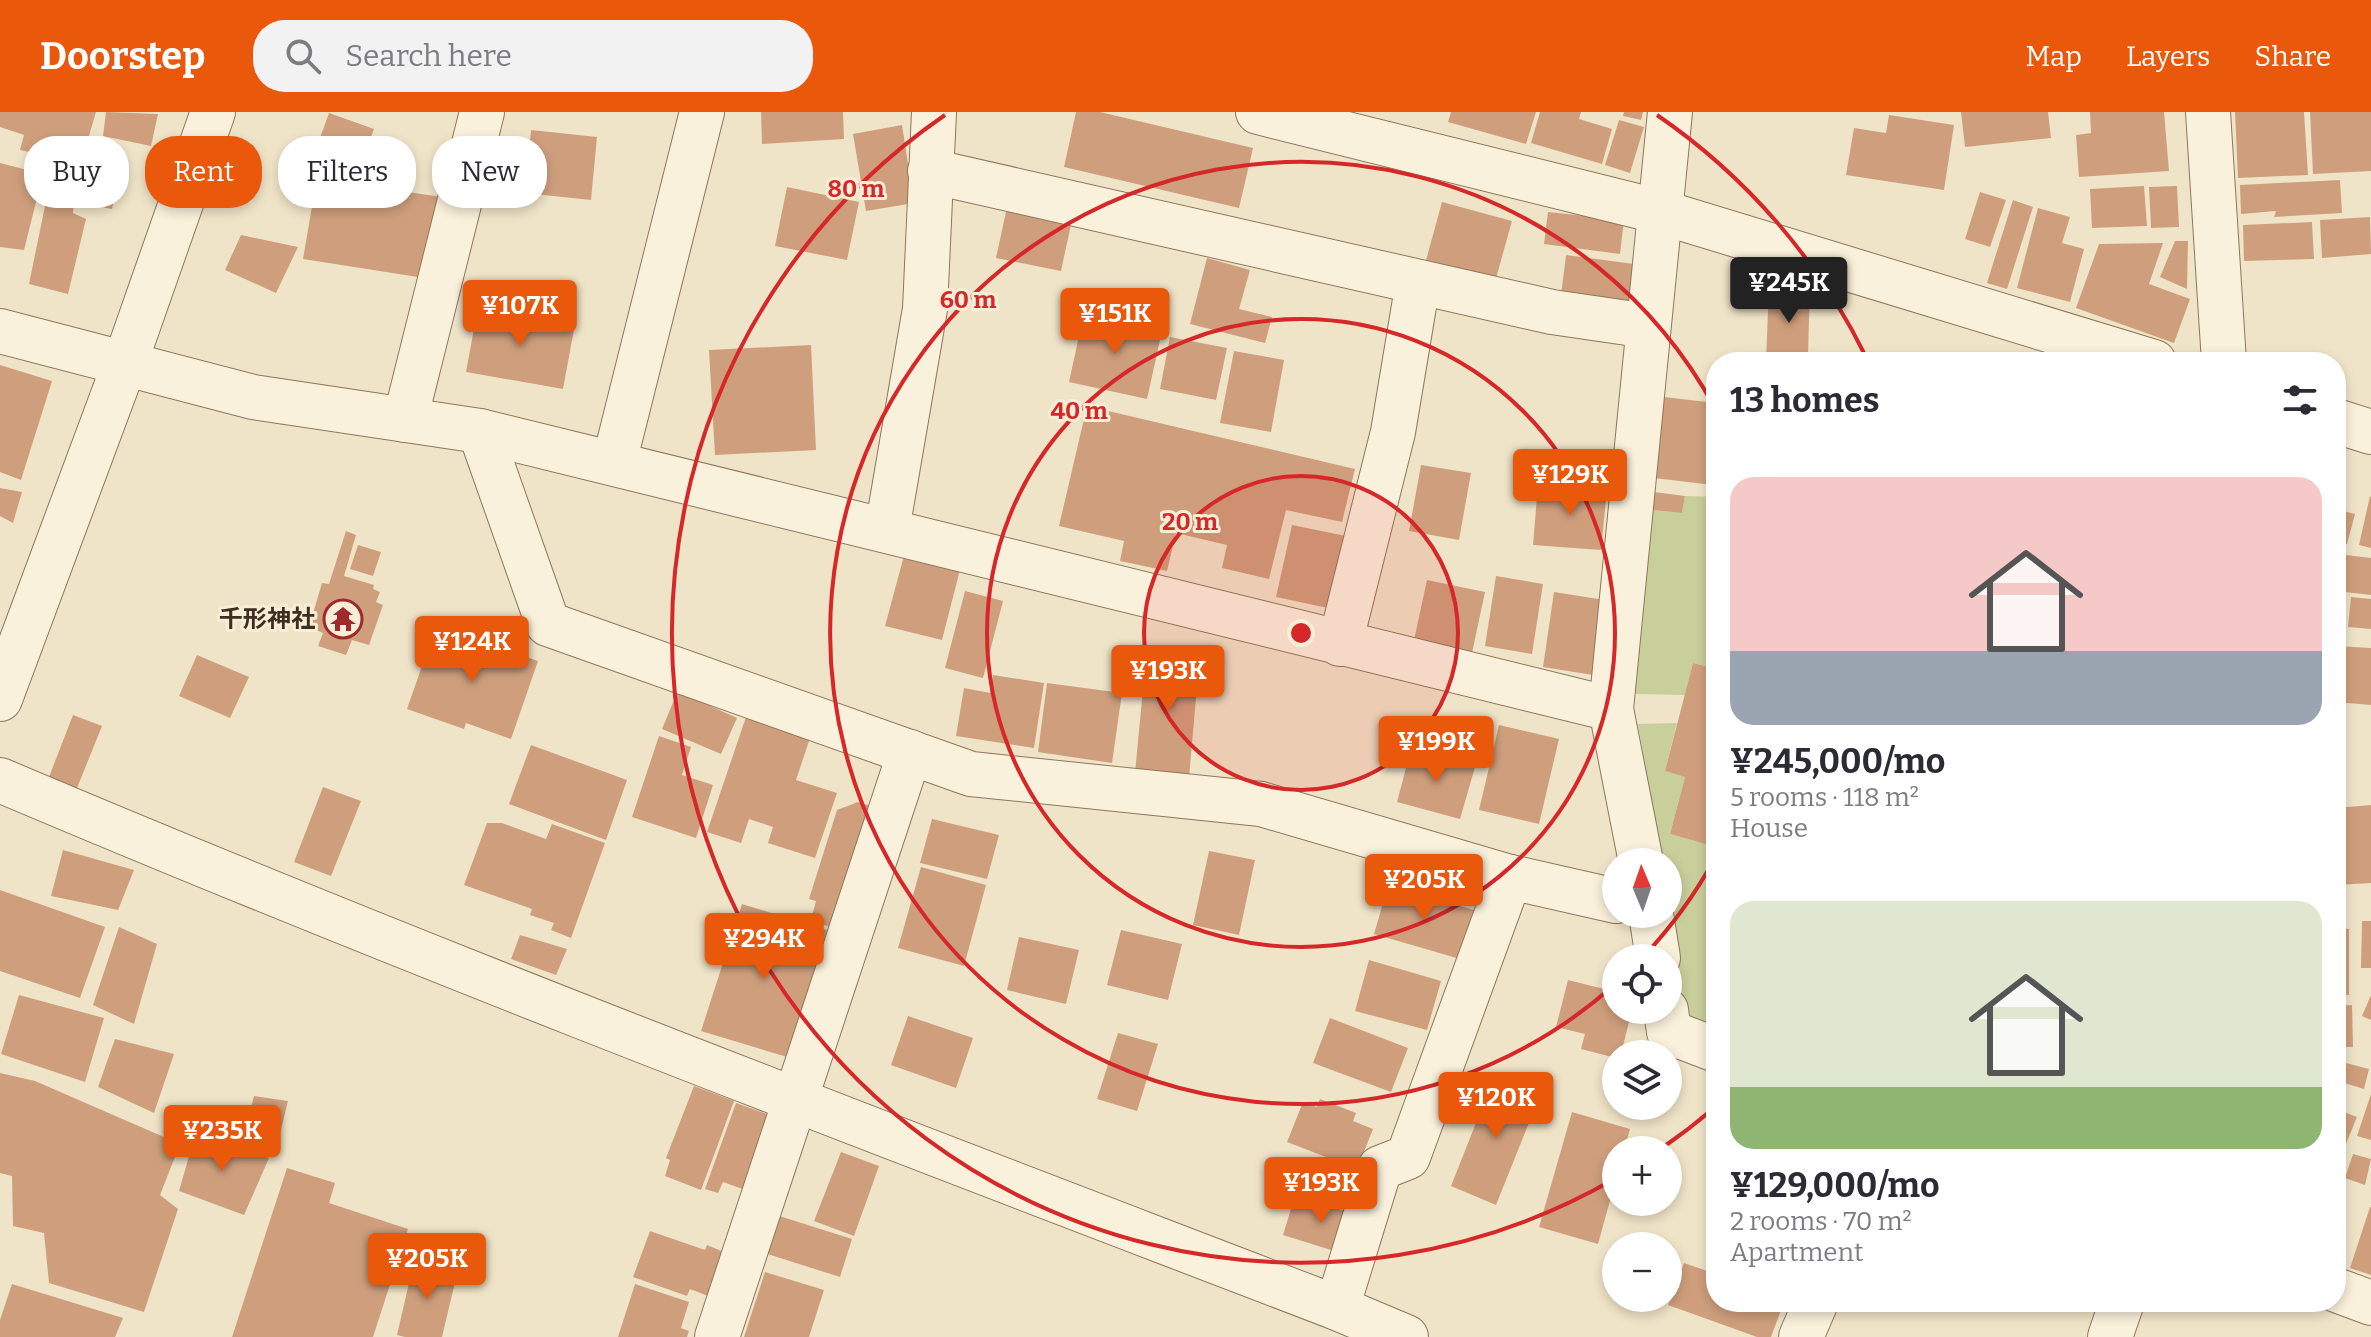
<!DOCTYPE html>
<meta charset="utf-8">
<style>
:root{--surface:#fff;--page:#f2f2f3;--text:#2b2b33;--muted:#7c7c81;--accent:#ea580c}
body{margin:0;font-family:Bitter,"Noto Sans JP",serif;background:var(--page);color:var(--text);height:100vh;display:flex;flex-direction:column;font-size:30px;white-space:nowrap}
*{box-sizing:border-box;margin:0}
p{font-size:26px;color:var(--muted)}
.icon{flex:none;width:44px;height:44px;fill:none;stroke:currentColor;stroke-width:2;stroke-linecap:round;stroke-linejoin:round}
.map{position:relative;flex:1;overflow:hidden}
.drawer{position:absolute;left:1706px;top:240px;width:640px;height:960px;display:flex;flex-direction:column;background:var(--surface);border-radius:32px;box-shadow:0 4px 12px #0003}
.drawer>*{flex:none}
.guide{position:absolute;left:24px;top:24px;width:760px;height:72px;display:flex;gap:16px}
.needle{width:52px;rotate:358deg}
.controls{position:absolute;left:1602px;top:736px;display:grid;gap:16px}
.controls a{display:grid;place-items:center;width:80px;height:80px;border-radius:50%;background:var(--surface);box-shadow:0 4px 12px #0003;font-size:40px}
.price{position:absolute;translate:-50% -68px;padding:0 18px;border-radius:8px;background:var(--accent);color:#fff;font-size:26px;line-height:52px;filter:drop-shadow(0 2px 4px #0008)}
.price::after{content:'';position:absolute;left:50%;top:48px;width:24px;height:18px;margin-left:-12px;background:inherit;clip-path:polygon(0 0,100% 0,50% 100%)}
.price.current{background:#222;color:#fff}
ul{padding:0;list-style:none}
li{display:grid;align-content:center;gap:16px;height:424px;padding:0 24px}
li span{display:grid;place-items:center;height:248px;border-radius:24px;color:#555}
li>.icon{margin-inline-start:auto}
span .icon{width:144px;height:144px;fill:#fffc;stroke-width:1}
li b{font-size:34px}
h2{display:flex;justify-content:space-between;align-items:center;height:96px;padding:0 24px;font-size:34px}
.tag{padding:0 28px;border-radius:32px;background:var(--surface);box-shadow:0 4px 12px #0003;font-size:28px;line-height:72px}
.tag.current{background:var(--accent);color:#fff}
header{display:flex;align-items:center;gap:48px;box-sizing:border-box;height:112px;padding:0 40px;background:var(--accent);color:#fff}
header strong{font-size:38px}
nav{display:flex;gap:44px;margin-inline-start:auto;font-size:28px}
.search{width:560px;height:72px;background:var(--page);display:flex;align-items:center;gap:20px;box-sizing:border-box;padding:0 28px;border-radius:32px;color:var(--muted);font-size:30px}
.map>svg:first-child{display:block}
.green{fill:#c9cf9b}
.building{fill:#cf9f7d}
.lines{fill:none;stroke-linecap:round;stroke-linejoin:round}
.minor-casing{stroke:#8d765c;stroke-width:46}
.minor{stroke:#faf1dc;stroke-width:44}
.ring{fill:none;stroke:#d62828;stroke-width:4}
.labels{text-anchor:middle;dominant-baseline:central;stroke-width:6;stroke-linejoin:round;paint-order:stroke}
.poi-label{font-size:24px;font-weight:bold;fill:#3d2e20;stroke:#f7eed8;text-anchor:end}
.centre{fill:#d62828;stroke:#f7eed8;stroke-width:4}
.ring-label{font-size:24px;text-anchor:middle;font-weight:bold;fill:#d62828;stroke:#f7eed8;stroke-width:6;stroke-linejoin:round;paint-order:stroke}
</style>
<header>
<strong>Doorstep</strong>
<div class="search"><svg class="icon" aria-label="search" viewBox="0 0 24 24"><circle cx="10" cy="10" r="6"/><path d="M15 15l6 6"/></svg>Search here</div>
<nav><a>Map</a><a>Layers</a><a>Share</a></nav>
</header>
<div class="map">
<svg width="2371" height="1225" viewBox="0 0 2371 1225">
<rect width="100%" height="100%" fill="#f0e4c8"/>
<g class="green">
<path d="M1685 384 1716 385V557L1693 551 1685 583 1634 582 1652 398 1682 401Z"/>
<path d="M1677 611 1665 659 1685 665 1670 722 1716 735V922L1687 910 1668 792V750H1661L1638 612Z"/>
</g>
<g class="building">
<path d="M0 0H96L81 51 20 38 24 23 0 15Z"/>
<path d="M106 0 158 2 151 34 103 24Z"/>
<path d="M761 0H843L844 27 762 32Z"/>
<path d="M1076 0H1100L1253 36 1239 96 1064 55Z"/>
<path d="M1451 0H1536L1526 32 1448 10Z"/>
<path d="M1540 0H1581L1579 7 1612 17 1602 52 1531 31Z"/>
<path d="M1624 0H1643L1641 8 1623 4Z"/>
<path d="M1961 0H2048L2051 26 1965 35Z"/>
<path d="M2090 0H2164L2169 59 2079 65 2076 23 2091 21Z"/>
<path d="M2235 0H2304L2308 63 2238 66Z"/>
<path d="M2310 0H2371V59L2313 62Z"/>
<path d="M329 1 374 17 354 72 309 56Z"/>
<path d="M1889 3 1954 13 1944 78 1846 63 1854 16 1886 21Z"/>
<path d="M1619 8 1644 15 1630 61 1605 53Z"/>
<path d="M902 13 914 91 866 99 853 22Z"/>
<path d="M531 18 597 25 591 88 525 81Z"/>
<path d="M95 38 124 44 112 97 84 92Z"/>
<path d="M0 51 43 62 24 138 0 135Z"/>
<path d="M53 55 76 61 73 101 86 107 68 182 29 172Z"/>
<path d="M2340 68 2342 101 2274 105 2276 99 2241 102 2240 73Z"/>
<path d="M2144 74 2147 114 2092 116 2090 77Z"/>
<path d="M2177 74 2179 115 2151 116 2149 75Z"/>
<path d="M373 75 449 86 437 168 303 147 315 77 371 86Z"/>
<path d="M787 75 859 90 847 148 775 134Z"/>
<path d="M1980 80 2006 88 1990 135 1965 127Z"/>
<path d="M1010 81 1075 94 1061 159 996 146Z"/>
<path d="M2013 88 2033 95 2007 177 1987 171Z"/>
<path d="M1442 90 1512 109 1495 170 1425 152Z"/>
<path d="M2038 96 2070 105 2062 131 2084 137 2070 190 2017 176Z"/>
<path d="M1548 100 1624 108 1620 142 1544 132Z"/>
<path d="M2370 105 2371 142 2322 146 2320 108Z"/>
<path d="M2312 110 2314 147 2244 149 2243 113Z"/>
<path d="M241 123 298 135 276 181 225 158Z"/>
<path d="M2175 129H2188L2187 177 2160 165Z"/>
<path d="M2163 131 2149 172 2190 187 2174 231 2076 196 2099 132Z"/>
<path d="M1566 143 1634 152 1628 199 1560 191Z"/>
<path d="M1207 146 1250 158 1239 197 1272 205 1265 231 1190 212Z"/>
<path d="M1769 172 1810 173 1808 243 1828 244V250H1766Z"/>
<path d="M478 195 575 212 563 277 466 260Z"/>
<path d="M1084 201 1162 219 1147 287 1069 270Z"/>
<path d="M1170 225 1227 236 1216 288 1160 277Z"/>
<path d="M811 233 816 338 715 343 709 238Z"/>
<path d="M1234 239 1284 248 1271 320 1220 311Z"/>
<path d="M0 253 52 269 21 368 0 360Z"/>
<path d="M1664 285 1716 291 1713 373 1654 366Z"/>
<path d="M1087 294 1355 357 1342 410 1286 398 1269 467 1222 456 1227 433 1176 421 1167 459 1120 449 1124 429 1059 414Z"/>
<path d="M1421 353 1471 361 1459 428 1409 419Z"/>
<path d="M1538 373 1607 378 1601 438 1533 433Z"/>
<path d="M0 376 22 380 13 411 0 404Z"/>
<path d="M1654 380 1685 384 1682 401 1652 398Z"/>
<path d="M2370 384 2371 385V436L2359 433Z"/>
<path d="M2336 397 2355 402 2347 432 2336 433Z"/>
<path d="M1292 413 1356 426 1342 499 1276 485Z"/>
<path d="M346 419 356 423 344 464 374 473 373 477 380 480 376 490 383 493 369 533 352 528 346 543 318 534 323 521 309 515 322 471 329 472Z"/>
<path d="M358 433 381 440 373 464 350 457Z"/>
<path d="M905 440 961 454 942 528 885 514Z"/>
<path d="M2338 442 2371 446V483L2336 479Z"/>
<path d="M1496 464 1543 472 1532 542 1485 534Z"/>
<path d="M1427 468 1485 480 1472 541 1414 528Z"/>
<path d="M965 479 1003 489 983 566 945 556Z"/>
<path d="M1554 480 1605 488 1593 563 1543 555Z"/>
<path d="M2351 485 2371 487V517L2348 515Z"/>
<path d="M436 514 538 549 511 627 466 611 464 617 407 597Z"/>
<path d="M2336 534 2371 536V593L2336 590Z"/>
<path d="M1147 535 1200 540 1189 666 1135 661Z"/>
<path d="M197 543 249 565 230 606 179 584Z"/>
<path d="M1693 551 1716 557V735L1670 722 1685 665 1665 659Z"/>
<path d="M993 563 1044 571 1034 636 956 624 964 576 990 581Z"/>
<path d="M1047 571 1122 581 1112 651 1038 640Z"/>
<path d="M679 576 705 587 704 591 737 606 721 642 662 617Z"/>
<path d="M73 603 102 614 77 676 49 665Z"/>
<path d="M746 605 810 626 796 668 837 681 815 746 768 731 773 715 749 707 741 731 707 720Z"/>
<path d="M1499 613 1559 627 1539 712 1479 698Z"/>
<path d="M659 624 691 635 682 663 713 673 696 726 632 705Z"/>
<path d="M531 633 627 668 606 728 509 692Z"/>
<path d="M1411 637 1475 655 1460 707 1397 690Z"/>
<path d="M323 675 361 689 331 764 294 750Z"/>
<path d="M858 690 874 695 832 816 811 808 816 789 809 787 837 698Z"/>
<path d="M2371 693V771L2336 773V696Z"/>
<path d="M932 707 999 723 987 767 920 751Z"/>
<path d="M487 711H502L546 727 552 712 605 731 571 826 551 818 554 811 530 803 532 797 464 773Z"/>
<path d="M63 738 134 758 118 798 51 784Z"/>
<path d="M1209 739 1255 748 1239 823 1193 813Z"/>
<path d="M921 755 986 773 964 854 898 836Z"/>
<path d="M1388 774 1474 798 1460 847 1374 822Z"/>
<path d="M0 778 105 815 80 886 0 859Z"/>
<path d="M742 792 827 818 787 945 701 919Z"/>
<path d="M2362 809H2371V856H2361Z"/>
<path d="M119 815 157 832 134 912 93 893Z"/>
<path d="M2336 816 2349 817V883H2336Z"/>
<path d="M1121 818 1182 832 1168 888 1107 873Z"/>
<path d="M520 823 567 837 556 863 511 847Z"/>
<path d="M1019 825 1079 838 1066 892 1007 878Z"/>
<path d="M1369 848 1441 869 1427 918 1355 899Z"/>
<path d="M1568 868 1616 880V898H1632L1621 942H1616V946L1581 937 1585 922 1556 915Z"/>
<path d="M19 883 104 906 85 970 1 942Z"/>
<path d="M2371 883V908L2362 904Z"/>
<path d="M2352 893 2353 935H2336V894Z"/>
<path d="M908 904 973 926 956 976 891 953Z"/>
<path d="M1330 906 1408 936 1391 980 1313 951Z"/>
<path d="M1118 921 1158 932 1137 999 1097 987Z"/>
<path d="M115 927 174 942 154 1001 98 975Z"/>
<path d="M2346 951 2369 957 2364 977 2341 970Z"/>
<path d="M0 961 35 969 180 1032 160 1083 178 1097 144 1200 49 1171 44 1121 13 1114 12 1064 0 1061Z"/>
<path d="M1495 963 1541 981 1496 1093 1451 1074Z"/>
<path d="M694 974 734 989 701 1078 665 1064 670 1048 666 1046Z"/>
<path d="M2371 982V1028L2357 1024Z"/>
<path d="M254 984 288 989 277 1034 244 1022Z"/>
<path d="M1320 987 1356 1001 1353 1009 1373 1017 1357 1057 1287 1030 1303 990 1317 995Z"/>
<path d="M736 991 767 1002 765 1010 772 1012 748 1079 723 1070 718 1081 705 1077Z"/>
<path d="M2336 997 2357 1005 2336 1056Z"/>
<path d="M1572 1000 1630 1017 1624 1038H1616V1067L1598 1132 1539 1115Z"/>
<path d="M196 1020 269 1046 244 1103 179 1079Z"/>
<path d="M841 1040 879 1054 854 1124 814 1109Z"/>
<path d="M2353 1042 2371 1047 2365 1073 2345 1066Z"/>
<path d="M287 1056 335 1071 329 1091 408 1117 373 1225H232Z"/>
<path d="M1295 1084 1359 1103 1347 1143 1283 1123Z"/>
<path d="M2370 1095H2371V1163L2350 1156Z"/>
<path d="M773 1102 852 1127 840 1165 761 1140Z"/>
<path d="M650 1119 705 1138 707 1133 724 1140 708 1184 690 1177 687 1184 633 1165Z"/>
<path d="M415 1145 457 1162 442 1225H405L397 1223Z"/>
<path d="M1684 1151 1716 1162V1190H1784L1771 1225H1757L1668 1193Z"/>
<path d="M765 1160 824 1178 809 1225H744Z"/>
<path d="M12 1172 123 1206 115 1225H0V1208Z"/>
<path d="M635 1172 689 1190 681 1216 689 1219 687 1225H618Z"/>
</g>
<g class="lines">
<defs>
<g id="minor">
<path d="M1258 0 1661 100 2154 250"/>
<path d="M2208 0 2224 250"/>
<path d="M930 59 1552 200 1648 214"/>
<path d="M0 219 253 285 480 319 1611 597"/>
<path d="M405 308 482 0"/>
<path d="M2336 309 2371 320"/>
<path d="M480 319 548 512 971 662 1261 692 1510 765 1616 789"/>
<path d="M614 351 702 0"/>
<path d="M887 418 925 197 934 0"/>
<path d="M1340 532 1393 320 1418 170"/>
<path d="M0 587 125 251 213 0"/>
<path d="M0 668C441 855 889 1024 1337 1196L1406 1225"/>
<path d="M1641 750 1611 597 1670 0"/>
<path d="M1651 802 1658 846"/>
<path d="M1666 898 1669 920 1716 938"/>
<path d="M2336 1178 2371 1191"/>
<path d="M1337 1196 1380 1056 1408 1045 1510 765"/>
<path d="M717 1225 910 640"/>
<path d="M1801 1225 1816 1190"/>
<path d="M2110 1225 2122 1190"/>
</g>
</defs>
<use href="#minor" class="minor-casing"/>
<use href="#minor" class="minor"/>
</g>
<circle cx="1301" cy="521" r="157" fill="#d62828" fill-opacity=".12"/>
<g class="ring">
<circle cx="1301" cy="521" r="157"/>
<circle cx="1301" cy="521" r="314"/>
<path d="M1715 746A471 471 0 0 1 1643 845M1613 874A471 471 0 1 1 1715 296"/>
<path d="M1714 996A629 629 0 0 1 1662 1036M1616 1066A629 629 0 0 1 945 3M1657 3A629 629 0 0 1 1866 245"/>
</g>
<defs>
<symbol id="temple-ring" viewBox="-11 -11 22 22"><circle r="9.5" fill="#f7eed8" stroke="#9e2a2b" stroke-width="1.5"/><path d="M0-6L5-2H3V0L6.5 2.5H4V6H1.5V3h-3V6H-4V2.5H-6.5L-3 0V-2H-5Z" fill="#9e2a2b"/></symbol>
</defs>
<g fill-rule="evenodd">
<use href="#temple-ring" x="321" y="485" width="44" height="44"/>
</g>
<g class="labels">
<g class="poi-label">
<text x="315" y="507">千形神社</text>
</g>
</g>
<circle cx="1301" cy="521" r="12" class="centre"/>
<g class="ring-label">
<text x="856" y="85">80 m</text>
<text x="968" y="196">60 m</text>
<text x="1079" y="307">40 m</text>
<text x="1190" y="418">20 m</text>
</g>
</svg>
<div class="controls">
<a><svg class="needle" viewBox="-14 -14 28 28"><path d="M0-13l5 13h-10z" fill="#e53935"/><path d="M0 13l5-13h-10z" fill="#7c7c81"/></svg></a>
<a><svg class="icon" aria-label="locate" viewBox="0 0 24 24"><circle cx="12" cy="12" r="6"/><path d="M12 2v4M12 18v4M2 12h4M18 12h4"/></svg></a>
<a><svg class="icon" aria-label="layers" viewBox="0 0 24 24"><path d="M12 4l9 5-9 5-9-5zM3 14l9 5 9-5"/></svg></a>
<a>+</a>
<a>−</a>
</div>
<b class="price current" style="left:1789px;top:213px">¥245K</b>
<b class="price" style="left:520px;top:236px">¥107K</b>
<b class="price" style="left:1115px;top:244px">¥151K</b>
<b class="price" style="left:1570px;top:405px">¥129K</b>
<b class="price" style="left:472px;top:572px">¥124K</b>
<b class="price" style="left:1168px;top:601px">¥193K</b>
<b class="price" style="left:1436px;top:672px">¥199K</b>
<b class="price" style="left:1424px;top:810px">¥205K</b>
<b class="price" style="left:764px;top:869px">¥294K</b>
<b class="price" style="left:1496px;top:1028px">¥120K</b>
<b class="price" style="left:222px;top:1061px">¥235K</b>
<b class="price" style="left:1321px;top:1113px">¥193K</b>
<b class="price" style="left:427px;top:1189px">¥205K</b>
<div class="guide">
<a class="tag">Buy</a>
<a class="tag current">Rent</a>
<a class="tag">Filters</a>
<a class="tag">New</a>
</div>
<section class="drawer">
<h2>13 homes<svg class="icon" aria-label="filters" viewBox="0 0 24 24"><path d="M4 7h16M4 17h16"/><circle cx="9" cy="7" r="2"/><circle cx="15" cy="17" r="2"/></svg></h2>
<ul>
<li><span style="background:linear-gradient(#f6c9c9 70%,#9aa5b1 0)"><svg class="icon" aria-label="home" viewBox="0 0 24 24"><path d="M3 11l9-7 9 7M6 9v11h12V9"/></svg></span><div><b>¥245,000/mo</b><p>5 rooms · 118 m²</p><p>House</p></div></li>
<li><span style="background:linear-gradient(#dfe7d0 75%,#8fb573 0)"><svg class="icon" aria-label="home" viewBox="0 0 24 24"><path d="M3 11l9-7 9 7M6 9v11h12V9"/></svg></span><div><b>¥129,000/mo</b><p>2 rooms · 70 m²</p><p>Apartment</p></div></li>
</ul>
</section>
</div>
